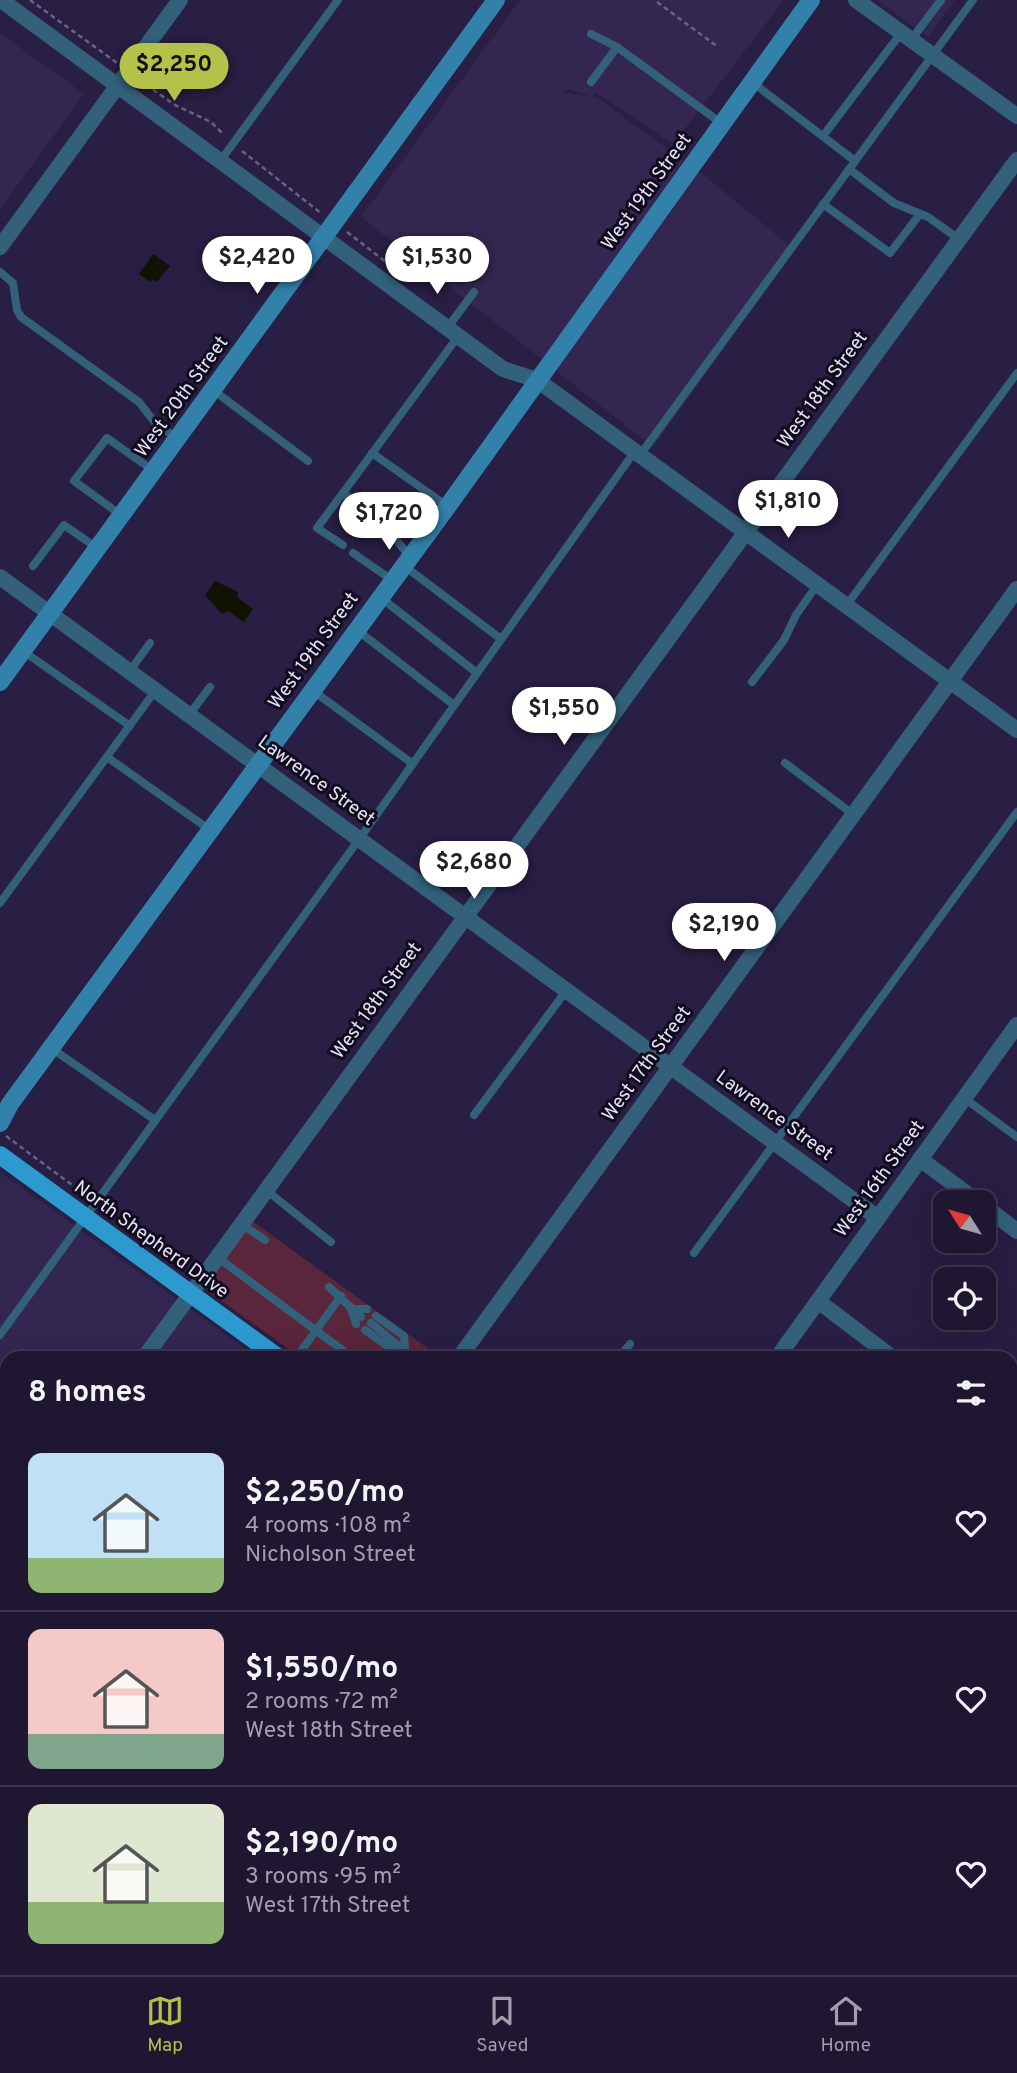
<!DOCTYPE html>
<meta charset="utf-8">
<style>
:root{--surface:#1f1632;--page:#271f3a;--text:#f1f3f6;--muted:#a19fac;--line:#3c354d;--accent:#b4c24a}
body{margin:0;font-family:Overpass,sans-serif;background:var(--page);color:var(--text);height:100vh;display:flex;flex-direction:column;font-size:26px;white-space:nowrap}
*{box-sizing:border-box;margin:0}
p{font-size:23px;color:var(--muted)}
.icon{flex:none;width:38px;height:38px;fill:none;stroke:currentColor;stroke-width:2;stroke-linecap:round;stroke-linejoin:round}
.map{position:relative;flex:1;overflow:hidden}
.details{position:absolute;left:0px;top:1351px;width:1018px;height:625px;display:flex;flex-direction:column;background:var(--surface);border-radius:21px 21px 0 0;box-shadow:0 7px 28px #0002,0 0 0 2px var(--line)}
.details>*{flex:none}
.needle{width:46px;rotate:307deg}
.fabs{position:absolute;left:933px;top:1190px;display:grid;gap:14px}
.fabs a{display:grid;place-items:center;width:63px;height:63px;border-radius:14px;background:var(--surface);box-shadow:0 7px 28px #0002,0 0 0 2px var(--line);font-size:35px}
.price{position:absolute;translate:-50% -60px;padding:0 16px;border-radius:24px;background:#fff;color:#222;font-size:23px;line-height:46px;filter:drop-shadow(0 2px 4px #0008)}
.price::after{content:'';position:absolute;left:50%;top:42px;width:21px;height:16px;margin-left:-10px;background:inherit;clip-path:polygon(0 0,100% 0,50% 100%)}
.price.on{background:var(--accent);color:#111}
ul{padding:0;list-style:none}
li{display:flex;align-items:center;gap:21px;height:175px;padding:0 28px}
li+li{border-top:2px solid var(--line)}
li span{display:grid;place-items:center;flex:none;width:196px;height:140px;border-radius:14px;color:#555}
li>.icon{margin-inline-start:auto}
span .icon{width:84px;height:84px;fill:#fffc;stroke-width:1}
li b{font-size:30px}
h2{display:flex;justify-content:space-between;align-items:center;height:84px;padding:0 28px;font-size:30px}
.dock{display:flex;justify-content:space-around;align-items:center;height:98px;border-top:2px solid var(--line);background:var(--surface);font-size:19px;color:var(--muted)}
.dock a{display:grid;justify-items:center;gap:4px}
.dock .on{color:var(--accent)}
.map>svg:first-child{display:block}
.built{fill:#332650}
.green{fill:#5a263c}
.water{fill:#101202}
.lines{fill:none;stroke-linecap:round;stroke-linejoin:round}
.path{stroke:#6b6283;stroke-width:2.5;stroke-dasharray:5 3.5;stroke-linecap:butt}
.lane{stroke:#33617b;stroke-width:8}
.street{stroke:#33617b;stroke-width:16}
.secondary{stroke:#3281aa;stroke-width:18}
.primary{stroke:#2c9acf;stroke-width:18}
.labels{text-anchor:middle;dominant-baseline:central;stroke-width:6;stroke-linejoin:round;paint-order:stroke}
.street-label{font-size:19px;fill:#e6e1fa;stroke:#100c1c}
</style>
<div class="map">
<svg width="1017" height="1975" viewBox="0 0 1017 1975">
<rect width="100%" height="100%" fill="#291e43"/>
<g class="built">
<path d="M520 0H784L673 144 596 93 592 97 569 89 562 92 598 98 706 177 795 250 653 447 361 217Z"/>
<path d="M877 0H955L928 37Z"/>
<path d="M0 33 84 94 0 209Z"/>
<path d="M0 1172 258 1358H7V1497L0 1492Z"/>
<path d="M1012 1909 1017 1913V1975H847L838 1969H1012Z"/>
</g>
<path class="green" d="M251 1220 441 1358H301L202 1287Z"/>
<g class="water">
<path d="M153 254 170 266 157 282 153 279 150 282 139 274Z"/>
<path d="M215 581 238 592V598L253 609 244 622 228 611 222 614 205 595Z"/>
</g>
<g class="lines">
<g class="path">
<path d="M30 0 117 63"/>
<path d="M657 2 718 47"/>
<path d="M139 80 175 105 211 122 224 135"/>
<path d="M242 151 322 214"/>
<path d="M347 232 386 262"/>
<path d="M6 1136 76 1188"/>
<path d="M0 1709 7 1714"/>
<path d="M1012 1871 1017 1875"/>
<path d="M544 1969 552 1975"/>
</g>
<g class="lane">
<path d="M591 34 617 47 721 123"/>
<path d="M911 40 941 0"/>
<path d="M591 82 617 47"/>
<path d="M752 82 855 161"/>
<path d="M823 136 901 33"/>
<path d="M221 160 338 0"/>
<path d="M849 169 894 203 928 217 959 239"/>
<path d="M823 204 890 253 920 214"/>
<path d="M0 272 13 283 17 310 21 317 139 402 156 424 177 438"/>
<path d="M448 327 474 292"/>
<path d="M213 390 308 461"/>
<path d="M372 453 447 506"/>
<path d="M640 455 973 0"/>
<path d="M343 493 317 528 343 545"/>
<path d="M121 515 74 481 107 438 154 471"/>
<path d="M353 553 392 580"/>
<path d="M409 556 380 519 343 493 459 335"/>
<path d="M403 565 501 639"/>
<path d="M33 566 64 525 97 548"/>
<path d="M380 597 477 673"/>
<path d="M846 606 1017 373"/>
<path d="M357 630 454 705"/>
<path d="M23 651 130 726"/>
<path d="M129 672 150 643"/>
<path d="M752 682 784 640 796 615 817 585"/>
<path d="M312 690 413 764"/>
<path d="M189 715 210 687"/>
<path d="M107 757 210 830"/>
<path d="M785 763 854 815"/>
<path d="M0 903 155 691"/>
<path d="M51 1048 155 1120"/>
<path d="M964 1098 1017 1137"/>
<path d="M474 1115 566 991"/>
<path d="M266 1190 331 1242"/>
<path d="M241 1224 265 1240"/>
<path d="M694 1253 1017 812"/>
<path d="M217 1257 353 1358"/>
<path d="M329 1287 361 1317"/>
<path d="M371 1323 413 1358"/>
<path d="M356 1324 351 1309H367"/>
<path d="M365 1330 393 1350 405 1349 404 1336 376 1316"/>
<path d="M0 1335 360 838 635 451"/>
<path d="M254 1358 263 1346"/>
<path d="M296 1358 341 1296"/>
<path d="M619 1358 630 1344"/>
<path d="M1012 1923 1017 1927"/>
<path d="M403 1969 411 1975"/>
<path d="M453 1969 461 1975"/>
<path d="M937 1969 946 1975"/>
<path d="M487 1975 492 1969"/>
</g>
<g class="street">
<path d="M1 0 503 369 537 380 1017 730"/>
<path d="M856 0 1017 116"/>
<path d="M0 247 180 0"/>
<path d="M0 577 878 1218"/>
<path d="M920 1159 978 1202"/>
<path d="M984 1206 1017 1231"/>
<path d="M818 1301 893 1358"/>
<path d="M144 1358 1017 160"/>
<path d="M459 1358 1017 589"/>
<path d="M777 1358 1017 1025"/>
<path d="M1012 1447 1017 1451"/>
<path d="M0 1556 7 1546"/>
<path d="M1012 1664 1017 1668"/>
<path d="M1012 1820 1017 1812"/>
<path d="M816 1969 824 1975"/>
<path d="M9 1975 14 1969"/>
<path d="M325 1975 330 1969"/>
<path d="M898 1975 902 1969"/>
</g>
<g class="secondary">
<path d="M0 682 496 0"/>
<path d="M0 1123 10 1104 450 503 811 0"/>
</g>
<g class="primary">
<path d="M0 1155 279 1358"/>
<path d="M0 1731 7 1736"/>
<path d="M1012 1892 1017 1896"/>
<path d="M514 1969 523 1975"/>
</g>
</g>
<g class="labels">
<g class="street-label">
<text transform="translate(647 192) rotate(-54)">West 19th Street</text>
<text transform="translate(823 390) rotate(-54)">West 18th Street</text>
<text transform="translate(182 397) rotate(-54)">West 20th Street</text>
<text transform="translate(314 651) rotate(-54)">West 19th Street</text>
<text transform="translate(316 781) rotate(36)">Lawrence Street</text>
<text transform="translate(377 1001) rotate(-54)">West 18th Street</text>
<text transform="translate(647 1064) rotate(-54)">West 17th Street</text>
<text transform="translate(774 1116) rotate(36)">Lawrence Street</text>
<text transform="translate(880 1179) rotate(-54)">West 16th Street</text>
<text transform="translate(151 1240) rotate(36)">North Shepherd Drive</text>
</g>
</g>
</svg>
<div class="fabs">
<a><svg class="needle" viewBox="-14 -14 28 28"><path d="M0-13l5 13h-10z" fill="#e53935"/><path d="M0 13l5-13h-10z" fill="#a19fac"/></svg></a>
<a><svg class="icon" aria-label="locate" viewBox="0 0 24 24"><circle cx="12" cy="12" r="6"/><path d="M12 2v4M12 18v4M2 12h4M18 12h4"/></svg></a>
</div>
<b class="price on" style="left:174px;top:103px">$2,250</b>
<b class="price" style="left:257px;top:296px">$2,420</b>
<b class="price" style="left:437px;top:296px">$1,530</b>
<b class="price" style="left:788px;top:540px">$1,810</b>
<b class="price" style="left:389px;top:552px">$1,720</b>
<b class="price" style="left:564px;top:747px">$1,550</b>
<b class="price" style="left:474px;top:901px">$2,680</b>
<b class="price" style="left:724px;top:963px">$2,190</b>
<section class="details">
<h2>8 homes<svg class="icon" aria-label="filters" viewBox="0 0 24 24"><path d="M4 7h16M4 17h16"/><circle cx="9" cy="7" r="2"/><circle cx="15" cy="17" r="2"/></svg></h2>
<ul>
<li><span style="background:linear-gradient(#bfe0f5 75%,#8fb573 0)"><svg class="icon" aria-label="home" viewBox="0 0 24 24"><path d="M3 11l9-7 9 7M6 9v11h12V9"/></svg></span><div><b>$2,250/mo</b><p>4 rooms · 108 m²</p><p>Nicholson Street</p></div><svg class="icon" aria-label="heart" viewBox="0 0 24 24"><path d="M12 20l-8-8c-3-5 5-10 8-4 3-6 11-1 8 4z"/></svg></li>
<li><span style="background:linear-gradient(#f6c9c9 75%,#7fa58c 0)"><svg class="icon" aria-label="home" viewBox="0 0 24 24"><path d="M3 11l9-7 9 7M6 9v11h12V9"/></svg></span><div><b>$1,550/mo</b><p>2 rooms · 72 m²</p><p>West 18th Street</p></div><svg class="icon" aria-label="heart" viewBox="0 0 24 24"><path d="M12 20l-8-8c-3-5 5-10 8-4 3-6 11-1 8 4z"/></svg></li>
<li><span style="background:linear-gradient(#dfe7d0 70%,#8fb573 0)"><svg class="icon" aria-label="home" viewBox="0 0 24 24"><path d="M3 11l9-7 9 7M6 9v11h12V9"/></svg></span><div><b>$2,190/mo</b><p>3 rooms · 95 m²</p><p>West 17th Street</p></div><svg class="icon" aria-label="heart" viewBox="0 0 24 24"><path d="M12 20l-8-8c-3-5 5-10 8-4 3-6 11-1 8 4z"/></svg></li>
</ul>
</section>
</div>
<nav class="dock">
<a class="on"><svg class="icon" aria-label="map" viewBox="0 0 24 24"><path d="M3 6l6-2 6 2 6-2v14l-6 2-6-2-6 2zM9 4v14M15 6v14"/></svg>Map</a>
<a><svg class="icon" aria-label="saved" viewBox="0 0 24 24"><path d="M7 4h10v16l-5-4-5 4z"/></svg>Saved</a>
<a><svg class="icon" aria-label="home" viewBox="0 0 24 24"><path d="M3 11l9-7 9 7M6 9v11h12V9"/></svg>Home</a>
</nav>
